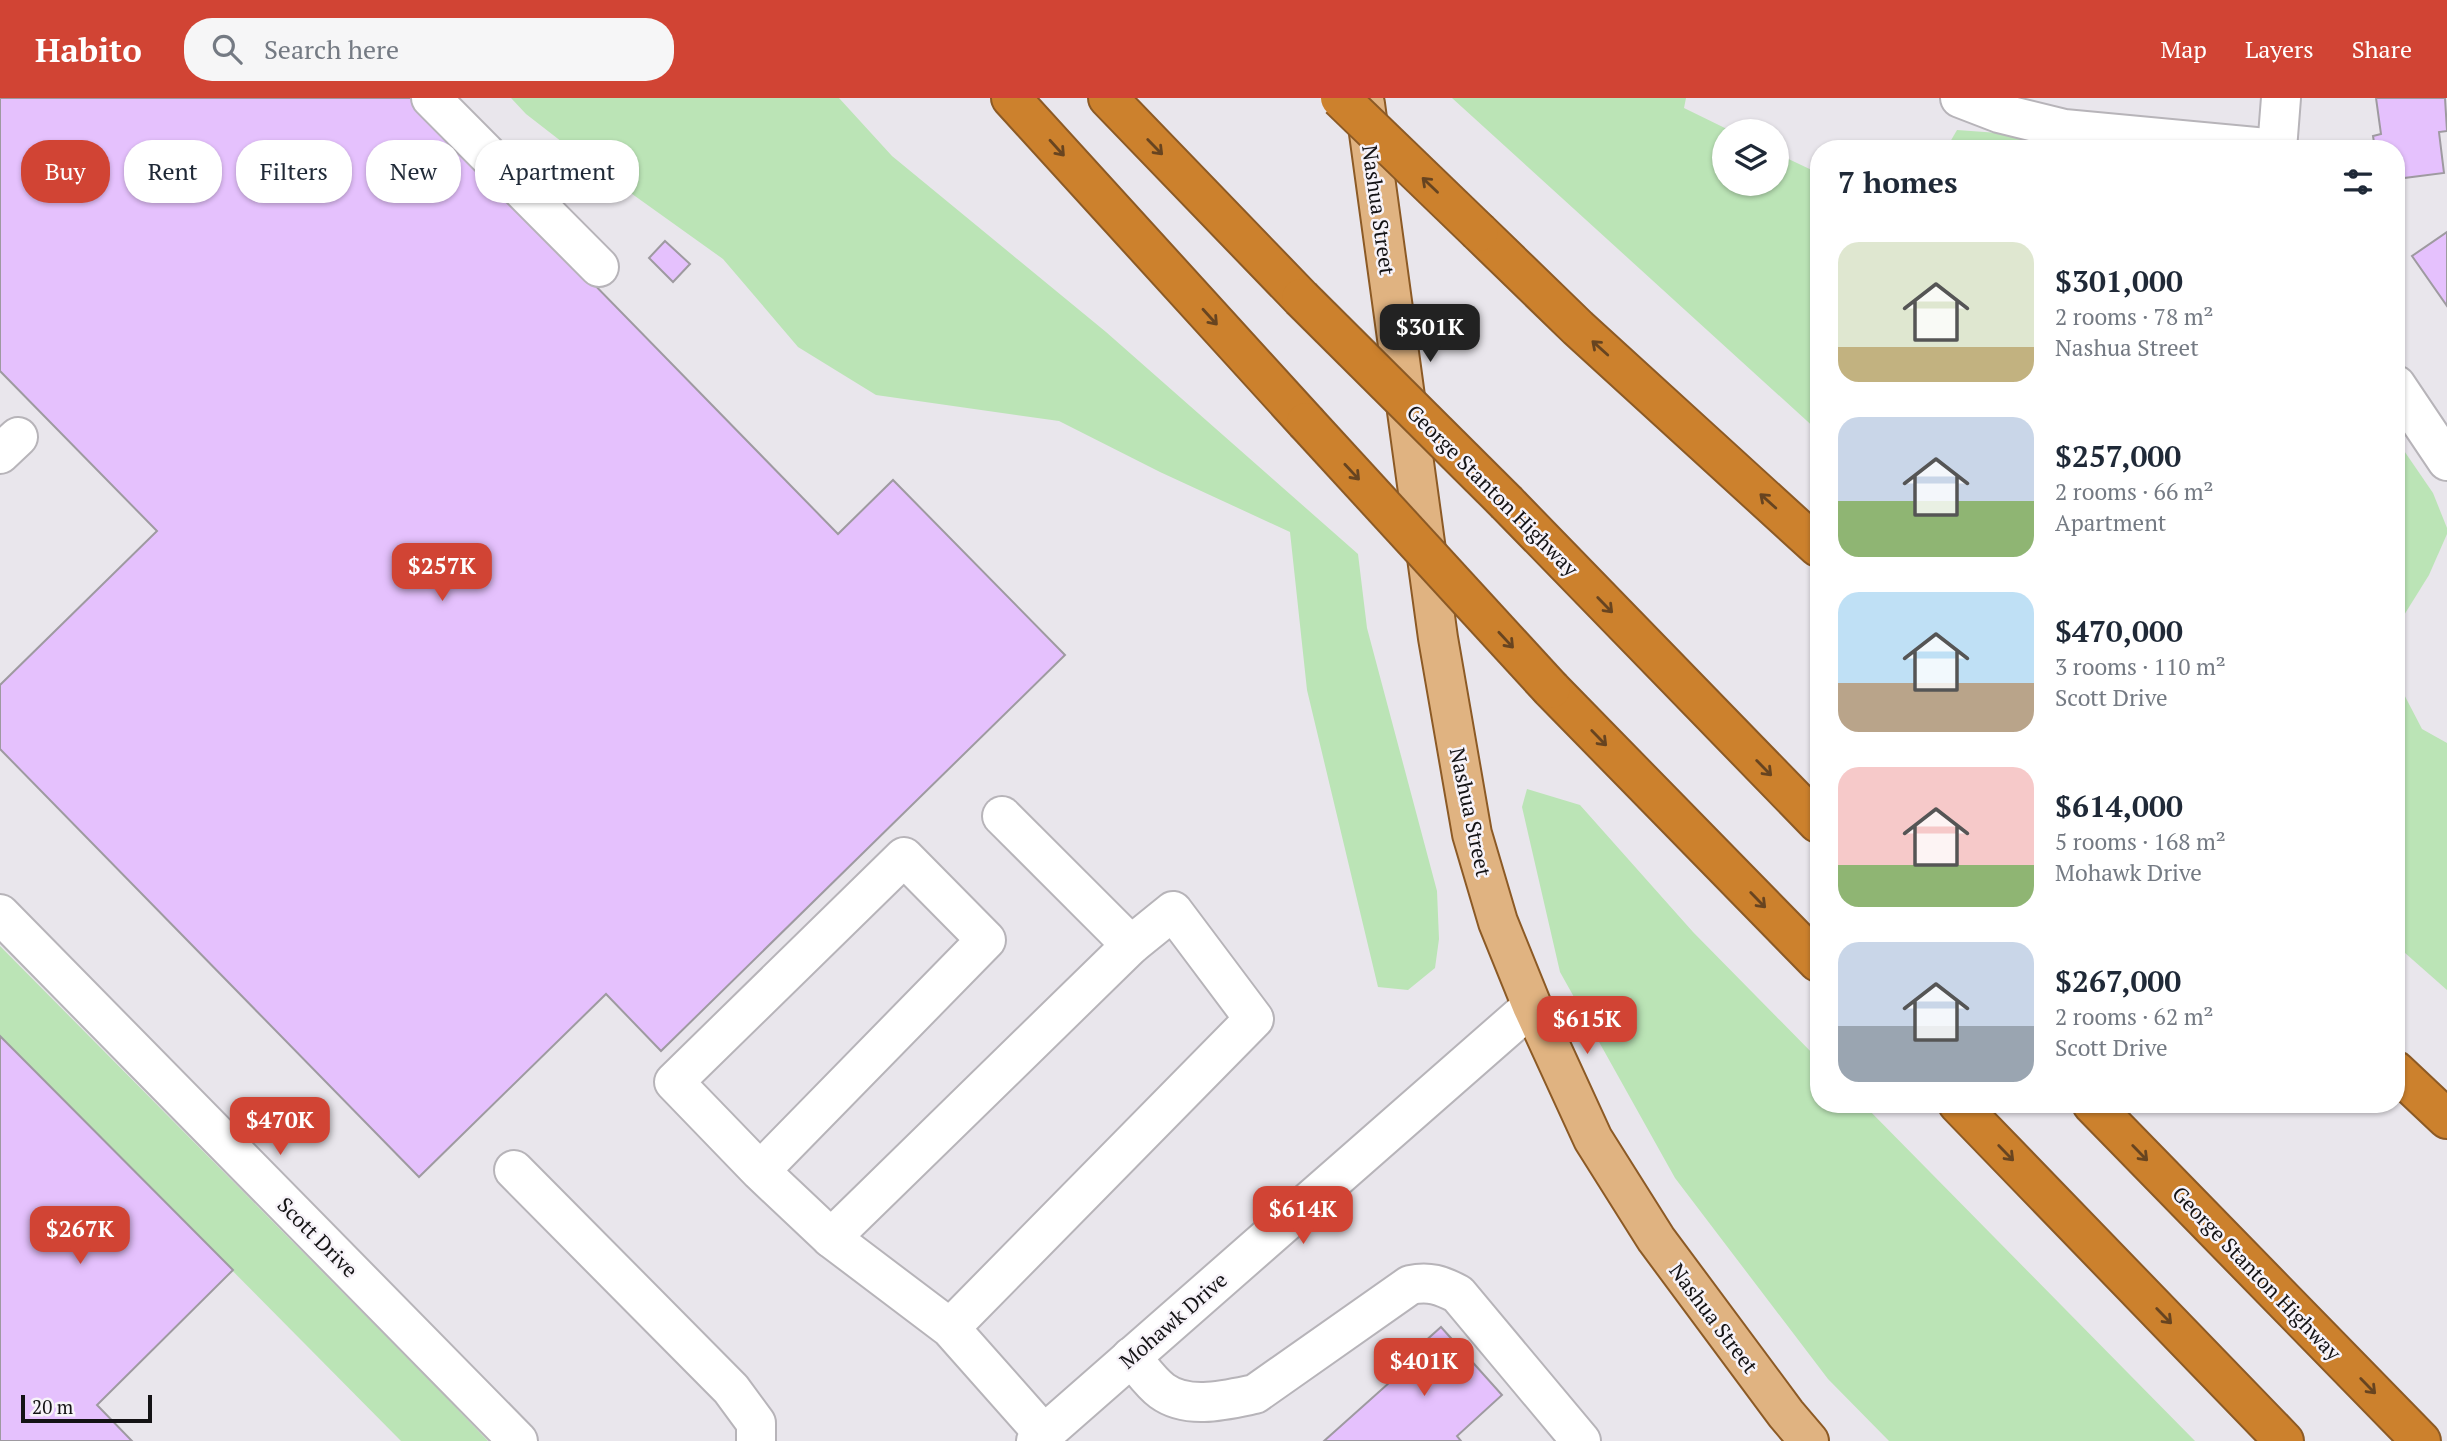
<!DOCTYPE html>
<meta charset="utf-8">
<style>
:root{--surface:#fff;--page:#f6f6f7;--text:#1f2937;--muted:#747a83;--accent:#d14434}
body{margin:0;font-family:"PT Serif",serif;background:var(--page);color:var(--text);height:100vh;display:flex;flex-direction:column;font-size:26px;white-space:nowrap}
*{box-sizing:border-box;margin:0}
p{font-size:23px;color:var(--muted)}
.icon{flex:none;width:38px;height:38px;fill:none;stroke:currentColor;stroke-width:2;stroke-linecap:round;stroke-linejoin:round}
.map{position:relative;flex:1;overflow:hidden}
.sheet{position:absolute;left:1810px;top:42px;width:595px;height:973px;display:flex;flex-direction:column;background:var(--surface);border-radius:28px;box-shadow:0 2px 5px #0004}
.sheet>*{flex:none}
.hud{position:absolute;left:21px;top:42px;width:665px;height:63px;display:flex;gap:14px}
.fabs{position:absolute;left:1712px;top:21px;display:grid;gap:14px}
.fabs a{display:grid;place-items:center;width:77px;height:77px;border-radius:50%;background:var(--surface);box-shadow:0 2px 5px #0004;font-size:35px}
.scale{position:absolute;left:21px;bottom:18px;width:131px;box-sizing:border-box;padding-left:7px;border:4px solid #141315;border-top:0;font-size:19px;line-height:24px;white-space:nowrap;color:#141315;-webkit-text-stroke:5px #f7f3f9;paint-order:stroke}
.price{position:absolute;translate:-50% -60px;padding:0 16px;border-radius:14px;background:var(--accent);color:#fff;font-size:23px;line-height:46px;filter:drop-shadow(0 2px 4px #0008)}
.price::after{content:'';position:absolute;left:50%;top:42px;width:21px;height:16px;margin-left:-10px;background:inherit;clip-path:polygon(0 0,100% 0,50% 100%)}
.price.current{background:#222;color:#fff}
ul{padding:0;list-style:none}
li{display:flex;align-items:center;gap:21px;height:175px;padding:0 28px}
li span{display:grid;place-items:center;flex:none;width:196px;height:140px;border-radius:21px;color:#555}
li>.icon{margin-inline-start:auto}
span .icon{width:84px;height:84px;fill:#fffc;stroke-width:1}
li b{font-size:30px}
h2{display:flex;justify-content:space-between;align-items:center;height:84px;padding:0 28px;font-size:30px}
.tag{padding:0 24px;border-radius:28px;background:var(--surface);box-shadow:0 2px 5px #0004;font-size:24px;line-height:63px}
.tag.current{background:var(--accent);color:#fff}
header{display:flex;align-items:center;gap:42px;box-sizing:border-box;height:98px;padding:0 35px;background:var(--accent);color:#fff}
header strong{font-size:33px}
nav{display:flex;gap:38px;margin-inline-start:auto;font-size:24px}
.search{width:490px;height:63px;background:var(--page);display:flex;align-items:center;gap:18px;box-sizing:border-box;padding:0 24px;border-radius:28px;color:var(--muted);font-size:26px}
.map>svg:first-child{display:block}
.green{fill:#bbe4b6}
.building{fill:#e5c1fd;stroke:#9e9aa0;stroke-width:2}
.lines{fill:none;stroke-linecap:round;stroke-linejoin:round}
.minor-casing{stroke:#b7b4b9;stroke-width:42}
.major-casing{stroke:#8c5a25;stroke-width:42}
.highway-casing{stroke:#8c5a25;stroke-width:42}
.minor{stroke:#fff;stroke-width:38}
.major{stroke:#e0b381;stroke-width:38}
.highway{stroke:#cc812d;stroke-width:38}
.highway-bridge-casing{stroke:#8c5a25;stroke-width:42;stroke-linecap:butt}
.highway-bridge{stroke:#cc812d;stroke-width:38}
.oneway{stroke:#674420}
.labels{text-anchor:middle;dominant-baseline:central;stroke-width:5;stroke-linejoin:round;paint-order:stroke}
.street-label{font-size:21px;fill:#141315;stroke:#f7f3f9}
</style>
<header>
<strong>Habito</strong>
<div class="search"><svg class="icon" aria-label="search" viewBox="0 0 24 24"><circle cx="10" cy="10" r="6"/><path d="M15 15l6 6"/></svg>Search here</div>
<nav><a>Map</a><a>Layers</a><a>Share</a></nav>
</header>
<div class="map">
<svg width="2447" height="1343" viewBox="0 0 2447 1343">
<rect width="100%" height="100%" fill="#e9e6ec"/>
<g class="green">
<path d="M511 0H839L892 58 1106 234 1358 456 1367 530 1437 793 1439 841 1435 870 1408 892 1378 889 1307 592 1290 434 1160 374 1059 323 876 297 798 249 723 161 593 68 526 16Z"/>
<path d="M1452 0H1686L1684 10 1731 33H1724V86H1776V55L1818 75V333Z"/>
<path d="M1957 32 2026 37 2048 51H1946Z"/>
<path d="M2396 341 2433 395 2447 430V436L2429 477 2396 530Z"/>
<path d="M2396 581 2422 631 2447 645V892L2396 847Z"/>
<path d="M1527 691 1580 707 1693 834 1818 961V1006H1863L2195 1343H1889L1828 1281 1675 1080 1560 874 1522 709Z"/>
<path d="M0 848 446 1299 488 1343H401L0 938Z"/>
</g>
<g class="building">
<path d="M0 0H412L838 436 893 382 1065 557 661 953 606 896 419 1079 0 651V587L157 433 0 273Z"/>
<path d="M2376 0H2445L2447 33 2439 34 2444 75 2396 81V51H2375L2373 38 2381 36Z"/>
<path d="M2447 134V208L2412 158Z"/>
<path d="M665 143 690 166 673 184 649 160Z"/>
<path d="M0 938 233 1172 97 1307 132 1343H0Z"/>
<path d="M1441 1229 1502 1297 1457 1338 1461 1343H1324L1399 1276 1394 1271Z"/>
</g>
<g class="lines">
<defs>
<g id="minor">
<path d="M431 0 599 169"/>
<path d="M1960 0 1999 15 2064 31 2277 51"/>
<path d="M2277 51 2281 0"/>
<path d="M2396 287 2447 363"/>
<path d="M0 356 18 339"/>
<path d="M1002 718 1131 847"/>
<path d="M0 816 518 1343"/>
<path d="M514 1072 731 1291 756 1325V1343"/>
<path d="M760 1073 986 842 904 759 674 984 760 1073 831 1140"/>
<path d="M950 1230 831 1140 1131 847 1173 813 1254 921 950 1230 1044 1336"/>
<path d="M1131 1259C1141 1270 1150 1284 1162 1293 1188 1312 1226 1302 1255 1296L1410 1187C1429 1183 1441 1187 1458 1196L1581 1343"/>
<path d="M1036 1343 1532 908"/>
</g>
<path id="major" d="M1365 6 1438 540 1472 736 1498 824 1532 908 1593 1041 1656 1141 1786 1316 1809 1343"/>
<g id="highway">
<path d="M1011 0 1306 324"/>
<path d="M1108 0 1301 200"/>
<path d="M1479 134 1578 230 1818 449"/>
<path d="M1507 405 1818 725"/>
<path d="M1551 591 1818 864"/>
<path d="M2396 973 2447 1021"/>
<path d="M1958 1006 2284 1343"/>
<path d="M2092 1006 2421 1343"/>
</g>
</defs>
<use href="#minor" class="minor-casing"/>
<use href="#major" class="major-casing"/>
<use href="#highway" class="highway-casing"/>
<use href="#minor" class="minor"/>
<use href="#major" class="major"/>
<use href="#highway" class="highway"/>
<defs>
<g id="highway-bridge">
<path d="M1340 0 1479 134"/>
<path d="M1301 200 1507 405"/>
<path d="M1306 324 1551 591"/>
</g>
</defs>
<use href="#highway-bridge" class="highway-bridge-casing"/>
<use href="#highway-bridge" class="highway-bridge"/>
</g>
<defs><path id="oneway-shaft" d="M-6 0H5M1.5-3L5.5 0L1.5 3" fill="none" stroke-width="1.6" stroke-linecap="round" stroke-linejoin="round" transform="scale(1.75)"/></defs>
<g class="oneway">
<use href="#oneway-shaft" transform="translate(1155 49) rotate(46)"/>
<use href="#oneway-shaft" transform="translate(1057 50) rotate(48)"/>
<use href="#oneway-shaft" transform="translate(1430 87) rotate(-136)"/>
<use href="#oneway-shaft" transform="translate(1210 219) rotate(48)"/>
<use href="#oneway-shaft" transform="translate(1600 250) rotate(-138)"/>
<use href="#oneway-shaft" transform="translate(1352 374) rotate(47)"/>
<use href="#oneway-shaft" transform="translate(1768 403) rotate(-138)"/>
<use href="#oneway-shaft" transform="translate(1605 507) rotate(46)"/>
<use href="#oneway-shaft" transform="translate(1506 542) rotate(47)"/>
<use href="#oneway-shaft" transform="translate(1599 640) rotate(46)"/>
<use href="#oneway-shaft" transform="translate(1764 670) rotate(46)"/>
<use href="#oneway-shaft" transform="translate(1758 802) rotate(46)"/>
<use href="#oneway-shaft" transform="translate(2006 1055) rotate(46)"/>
<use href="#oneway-shaft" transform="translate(2140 1055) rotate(46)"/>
<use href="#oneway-shaft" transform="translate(2164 1218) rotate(46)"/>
<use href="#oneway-shaft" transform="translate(2368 1288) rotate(46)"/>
</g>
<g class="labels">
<g class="street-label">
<text transform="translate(1379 112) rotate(82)">Nashua Street</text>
<text transform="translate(1493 392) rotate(45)">George Stanton Highway</text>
<text transform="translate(1471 714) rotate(78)">Nashua Street</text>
<text transform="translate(318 1139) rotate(45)">Scott Drive</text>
<text transform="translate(2257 1175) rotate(46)">George Stanton Highway</text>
<text transform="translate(1714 1220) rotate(53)">Nashua Street</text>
<text transform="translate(1173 1222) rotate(-41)">Mohawk Drive</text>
</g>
</g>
</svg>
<div class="fabs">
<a><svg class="icon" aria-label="layers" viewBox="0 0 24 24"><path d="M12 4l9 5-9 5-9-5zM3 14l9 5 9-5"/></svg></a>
</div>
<div class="scale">20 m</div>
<b class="price current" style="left:1430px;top:266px">$301K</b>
<b class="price" style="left:442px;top:505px">$257K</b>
<b class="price" style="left:1587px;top:958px">$615K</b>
<b class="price" style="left:280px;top:1059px">$470K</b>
<b class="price" style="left:1303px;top:1148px">$614K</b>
<b class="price" style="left:80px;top:1168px">$267K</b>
<b class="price" style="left:1424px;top:1300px">$401K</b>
<div class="hud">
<a class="tag current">Buy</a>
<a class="tag">Rent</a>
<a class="tag">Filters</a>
<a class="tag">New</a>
<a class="tag">Apartment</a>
</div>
<section class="sheet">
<h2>7 homes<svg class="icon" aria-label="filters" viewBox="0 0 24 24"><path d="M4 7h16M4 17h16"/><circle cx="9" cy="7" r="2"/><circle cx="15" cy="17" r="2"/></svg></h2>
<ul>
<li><span style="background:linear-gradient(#dfe7d0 75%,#c2b280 0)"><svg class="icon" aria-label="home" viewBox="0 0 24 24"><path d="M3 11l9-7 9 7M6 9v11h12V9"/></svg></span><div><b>$301,000</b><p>2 rooms · 78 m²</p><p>Nashua Street</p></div></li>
<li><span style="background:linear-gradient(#c9d6e8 60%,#8fb573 0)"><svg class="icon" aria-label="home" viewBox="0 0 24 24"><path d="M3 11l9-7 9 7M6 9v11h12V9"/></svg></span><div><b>$257,000</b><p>2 rooms · 66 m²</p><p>Apartment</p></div></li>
<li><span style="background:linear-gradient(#bfe0f5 65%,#b9a48a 0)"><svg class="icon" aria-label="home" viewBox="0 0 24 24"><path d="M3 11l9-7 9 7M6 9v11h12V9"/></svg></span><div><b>$470,000</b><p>3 rooms · 110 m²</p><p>Scott Drive</p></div></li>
<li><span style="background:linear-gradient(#f6c9c9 70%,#8fb573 0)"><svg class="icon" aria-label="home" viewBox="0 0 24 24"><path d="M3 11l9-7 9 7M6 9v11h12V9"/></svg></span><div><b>$614,000</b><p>5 rooms · 168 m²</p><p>Mohawk Drive</p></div></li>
<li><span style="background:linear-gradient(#c9d6e8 60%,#9aa5b1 0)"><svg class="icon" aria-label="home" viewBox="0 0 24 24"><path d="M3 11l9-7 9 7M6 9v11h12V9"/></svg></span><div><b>$267,000</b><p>2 rooms · 62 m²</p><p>Scott Drive</p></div></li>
</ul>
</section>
</div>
